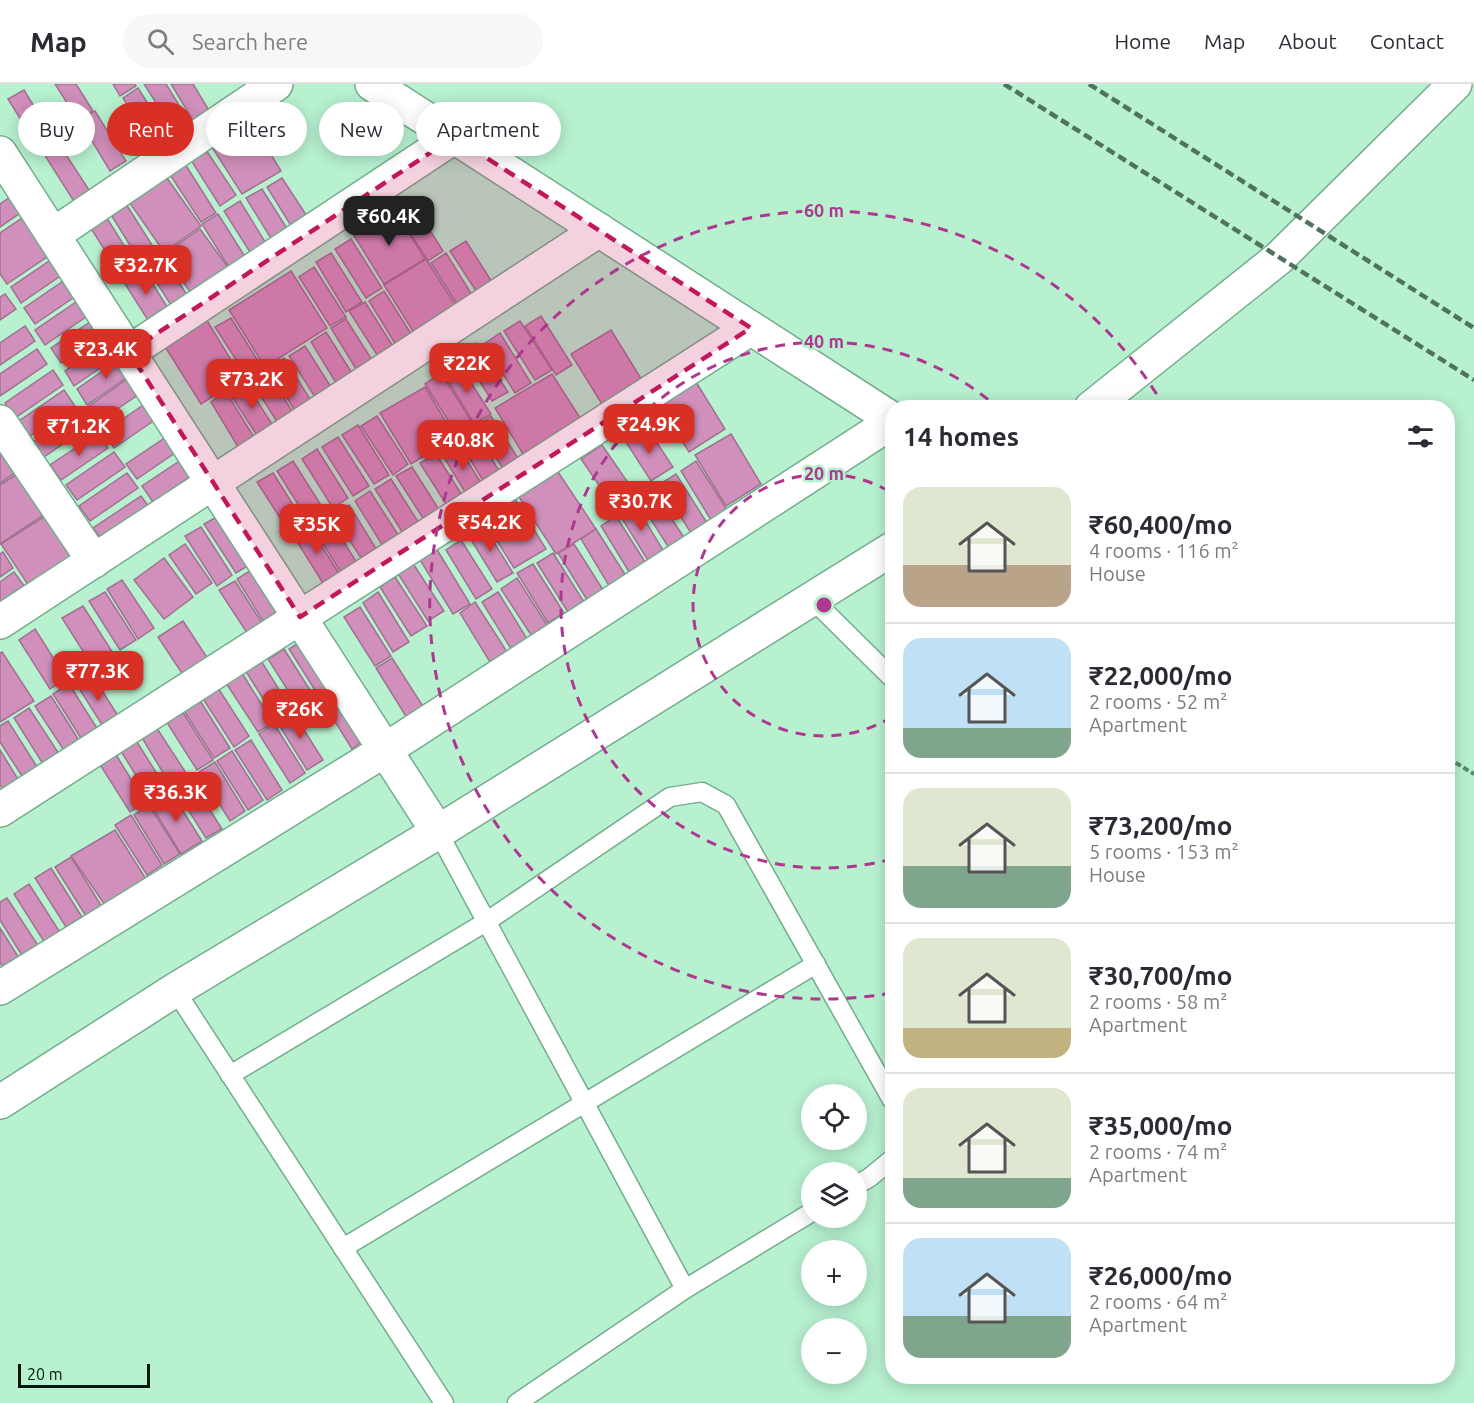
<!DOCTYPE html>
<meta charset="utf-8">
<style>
:root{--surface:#fff;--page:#f7f7f7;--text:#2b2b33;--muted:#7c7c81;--line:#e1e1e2;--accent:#d93025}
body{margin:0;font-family:Ubuntu,sans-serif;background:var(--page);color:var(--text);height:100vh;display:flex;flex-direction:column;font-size:22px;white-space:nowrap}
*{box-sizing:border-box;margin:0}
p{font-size:20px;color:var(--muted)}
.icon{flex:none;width:33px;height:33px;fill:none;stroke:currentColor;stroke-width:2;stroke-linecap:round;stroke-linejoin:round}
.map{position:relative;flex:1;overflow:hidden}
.panel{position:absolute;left:885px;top:316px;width:570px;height:984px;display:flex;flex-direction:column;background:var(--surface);border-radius:24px;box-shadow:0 3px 15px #0003}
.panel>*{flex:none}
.top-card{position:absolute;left:18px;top:18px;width:570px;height:54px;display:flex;gap:12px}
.controls{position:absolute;left:801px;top:1000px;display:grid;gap:12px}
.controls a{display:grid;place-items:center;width:66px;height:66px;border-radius:50%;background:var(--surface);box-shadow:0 3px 15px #0003;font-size:30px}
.scale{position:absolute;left:18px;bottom:15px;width:132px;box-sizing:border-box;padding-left:6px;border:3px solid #02170c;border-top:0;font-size:16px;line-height:21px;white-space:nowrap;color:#02170c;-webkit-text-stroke:4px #b7f1d0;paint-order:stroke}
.price{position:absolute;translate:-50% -51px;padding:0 14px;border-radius:12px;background:var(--accent);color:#fff;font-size:20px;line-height:39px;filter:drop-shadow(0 2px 3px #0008)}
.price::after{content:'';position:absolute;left:50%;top:36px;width:18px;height:14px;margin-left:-9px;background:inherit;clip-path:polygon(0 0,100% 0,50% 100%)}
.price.selected{background:#222;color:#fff}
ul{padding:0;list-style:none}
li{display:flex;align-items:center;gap:18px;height:150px;padding:0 18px}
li+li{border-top:2px solid var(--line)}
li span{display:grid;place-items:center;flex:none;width:168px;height:120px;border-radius:18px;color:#555}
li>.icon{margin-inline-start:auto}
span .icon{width:72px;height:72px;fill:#fffc;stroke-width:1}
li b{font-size:26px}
h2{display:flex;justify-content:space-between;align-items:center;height:72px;padding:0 18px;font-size:26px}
.chip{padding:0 21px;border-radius:27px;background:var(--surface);box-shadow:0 3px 15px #0003;font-size:21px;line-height:54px}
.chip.selected{background:var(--accent);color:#fff}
header{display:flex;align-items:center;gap:36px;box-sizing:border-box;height:84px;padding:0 30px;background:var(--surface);border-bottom:2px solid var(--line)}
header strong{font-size:28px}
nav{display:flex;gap:33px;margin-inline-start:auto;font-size:21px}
.search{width:420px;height:54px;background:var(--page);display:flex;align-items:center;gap:15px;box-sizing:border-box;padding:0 21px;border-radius:33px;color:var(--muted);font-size:22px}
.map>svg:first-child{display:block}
.building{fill:#d090bb;stroke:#a17191;stroke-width:1.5}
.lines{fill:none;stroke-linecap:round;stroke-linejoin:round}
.lane-casing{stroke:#74ac8e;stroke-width:21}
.street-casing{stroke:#74ac8e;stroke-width:36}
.secondary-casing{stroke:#74ac8e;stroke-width:36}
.path{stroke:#5e8670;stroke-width:4;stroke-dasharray:6 3;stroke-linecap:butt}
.lane{stroke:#fff;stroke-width:18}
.street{stroke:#fff;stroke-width:33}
.secondary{stroke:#fff;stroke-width:33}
.rail{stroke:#4f735f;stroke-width:4.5;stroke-dasharray:9 4.5;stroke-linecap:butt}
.marked{fill:#c2185b;fill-opacity:0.2;stroke:#c2185b;stroke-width:4.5;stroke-dasharray:12 8;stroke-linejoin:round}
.ring{fill:none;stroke:#ae388f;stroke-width:3;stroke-dasharray:10 8}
.centre{fill:#ae388f;stroke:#b7f1d0;stroke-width:3}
.ring-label{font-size:18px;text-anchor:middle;font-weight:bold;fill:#ae388f;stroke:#b7f1d0;stroke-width:5;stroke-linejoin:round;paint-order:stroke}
</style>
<header>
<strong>Map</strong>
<div class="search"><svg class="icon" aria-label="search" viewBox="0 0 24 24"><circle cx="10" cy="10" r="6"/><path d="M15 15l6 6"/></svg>Search here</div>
<nav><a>Home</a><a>Map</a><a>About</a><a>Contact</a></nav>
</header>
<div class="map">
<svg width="1474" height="1319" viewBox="0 0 1474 1319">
<rect width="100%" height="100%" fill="#b7f1d0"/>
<g class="building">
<path d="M55 0H76L93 27 78 36Z"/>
<path d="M113 0H135L136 2 120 12Z"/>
<path d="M144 0H166L187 34 172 44Z"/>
<path d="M171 0H193L210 28 194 38Z"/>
<path d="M138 4 169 53 154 63 123 14Z"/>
<path d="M24 6 54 55 39 65 8 15Z"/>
<path d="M95 27 126 77 110 87 80 37Z"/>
<path d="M250 36 281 87 242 110 210 60Z"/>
<path d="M59 60 91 109 75 119 44 70Z"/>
<path d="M204 63 236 111 220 122 189 73Z"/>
<path d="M185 80 216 129 201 138 169 89Z"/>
<path d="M162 87 201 142 164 168 125 112Z"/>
<path d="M282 94 314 143 298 153 267 103Z"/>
<path d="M262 105 293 154 277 164 246 114Z"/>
<path d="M15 110 26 125 0 143V120Z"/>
<path d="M240 117 270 166 255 176 224 127Z"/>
<path d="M412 118 443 167 428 177 396 127Z"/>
<path d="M126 120 157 169 141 179 110 129Z"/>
<path d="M394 125 425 175 384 200 353 150Z"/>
<path d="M103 128 137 182 121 192 87 138Z"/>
<path d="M28 130 53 169 7 200 0 190V149Z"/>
<path d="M218 130 249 179 233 190 202 140Z"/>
<path d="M200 145 232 189 195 215 164 170Z"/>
<path d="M351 155 382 204 366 214 335 165Z"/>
<path d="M466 157 497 206 482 216 450 167Z"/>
<path d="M331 169 362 218 346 228 316 178Z"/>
<path d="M446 169 477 219 462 228 431 179Z"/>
<path d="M161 170 192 219 176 229 145 180Z"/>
<path d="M58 171 69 186 21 219 11 203Z"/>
<path d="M426 175 463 233 421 260 384 201Z"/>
<path d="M142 183 171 229 151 241 122 195Z"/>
<path d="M314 183 346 233 330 242 299 193Z"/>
<path d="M291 187 327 244 265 283 229 226Z"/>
<path d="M72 191 83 207 35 240 24 224Z"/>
<path d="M384 207 415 256 399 266 369 217Z"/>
<path d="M5 210 16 225 0 236V213Z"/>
<path d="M82 214 93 228 45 261 35 246Z"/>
<path d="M365 218 396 267 381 277 349 227Z"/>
<path d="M99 232 108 247 61 279 51 264Z"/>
<path d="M541 232 572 281 556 291 525 242Z"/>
<path d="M231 234 262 283 247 293 215 243Z"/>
<path d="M206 235 242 294 201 320 164 261Z"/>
<path d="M346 235 377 284 361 293 331 244Z"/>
<path d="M520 237 552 286 535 296 504 247Z"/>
<path d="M25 242 35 257 0 281V259Z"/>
<path d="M611 246 645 301 605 325 571 270Z"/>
<path d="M326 248 357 297 341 307 311 258Z"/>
<path d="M500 249 531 299 515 309 484 260Z"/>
<path d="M112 254 122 269 74 302 65 287Z"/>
<path d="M476 259 508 308 492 317 461 268Z"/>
<path d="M305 262 336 311 320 321 289 272Z"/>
<path d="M37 265 47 280 0 312V290Z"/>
<path d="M124 272 135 288 87 321 77 305Z"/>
<path d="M284 274 315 323 299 333 268 284Z"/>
<path d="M459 280 491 330 474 340 444 290Z"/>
<path d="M266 285 297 335 281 344 250 295Z"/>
<path d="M53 286 63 301 15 334 5 319Z"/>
<path d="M136 289 147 305 99 337 89 322Z"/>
<path d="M441 289 472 338 456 349 425 300Z"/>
<path d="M552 290 584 340 526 375 495 324Z"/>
<path d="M244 297 276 346 260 356 228 307Z"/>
<path d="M696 298 725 345 689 368 659 321Z"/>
<path d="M425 303 455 353 411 380 380 329Z"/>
<path d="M64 306 75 322 27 354 16 339Z"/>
<path d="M226 308 257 358 241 368 211 318Z"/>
<path d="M152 315 162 331 114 364 104 348Z"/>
<path d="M78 327 89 342 41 375 30 360Z"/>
<path d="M377 332 408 380 393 391 361 342Z"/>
<path d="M491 332 523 382 507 391 476 342Z"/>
<path d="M358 341 389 391 374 400 342 351Z"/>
<path d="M472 344 503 393 487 403 457 354Z"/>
<path d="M647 344 673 383 651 397 626 358Z"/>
<path d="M175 347 185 362 137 395 126 380Z"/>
<path d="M98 349 108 364 61 396 50 381Z"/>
<path d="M731 350 761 400 726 422 695 371Z"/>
<path d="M338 353 369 402 353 412 322 363Z"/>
<path d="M0 355 20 386 0 399Z"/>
<path d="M455 357 486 407 470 416 440 367Z"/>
<path d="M602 361 635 409 614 423 581 375Z"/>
<path d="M317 365 348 414 333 424 302 375Z"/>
<path d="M114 368 125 383 77 416 66 401Z"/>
<path d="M190 370 201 385 153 418 142 402Z"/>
<path d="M436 370 467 419 451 428 420 379Z"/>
<path d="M293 377 324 426 308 436 277 387Z"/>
<path d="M696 377 727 426 711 436 681 387Z"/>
<path d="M412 383 443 432 428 442 396 392Z"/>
<path d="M556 385 596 445 556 470 517 410Z"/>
<path d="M22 387 48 428 0 460V401Z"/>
<path d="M127 389 138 404 90 437 79 422Z"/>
<path d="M273 389 304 438 289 448 257 398Z"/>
<path d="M676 390 707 439 691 449 660 400Z"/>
<path d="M391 395 422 444 406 454 375 405Z"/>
<path d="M653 406 685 455 669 464 638 415Z"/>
<path d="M370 407 402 457 386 467 355 417Z"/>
<path d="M141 412 152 427 104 459 93 444Z"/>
<path d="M515 415 546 465 514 484 483 434Z"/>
<path d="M634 418 664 468 649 478 618 428Z"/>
<path d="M349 421 380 471 365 480 333 431Z"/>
<path d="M50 429 77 470 29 502 1 460Z"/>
<path d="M222 430 254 478 236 489 204 440Z"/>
<path d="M616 432 647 481 631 491 601 442Z"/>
<path d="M328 433 359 482 343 492 312 442Z"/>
<path d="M482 439 513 489 497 498 467 449Z"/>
<path d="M309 442 340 491 324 501 293 451Z"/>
<path d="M201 443 232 491 217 502 185 452Z"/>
<path d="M596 445 628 495 611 505 581 455Z"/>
<path d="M461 456 492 505 476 515 446 466Z"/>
<path d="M185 460 212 499 196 510 169 471Z"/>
<path d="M574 460 605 509 589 519 558 469Z"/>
<path d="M436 464 470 520 453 530 419 474Z"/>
<path d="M3 468 13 484 0 493V470Z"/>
<path d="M553 469 584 518 568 528 537 479Z"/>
<path d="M164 474 193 513 164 535 134 496Z"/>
<path d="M412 478 444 527 428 537 397 488Z"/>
<path d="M533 480 564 529 548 539 517 489Z"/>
<path d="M258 482 289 532 268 545 237 495Z"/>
<path d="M14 488 25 503 0 520V498Z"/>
<path d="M395 493 427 542 411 552 380 503Z"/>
<path d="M517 494 549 544 533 554 501 505Z"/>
<path d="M122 496 154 544 138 555 107 505Z"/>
<path d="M235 497 266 545 251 555 219 506Z"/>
<path d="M105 508 136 556 120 566 89 517Z"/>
<path d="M378 508 409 558 393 568 363 519Z"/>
<path d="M498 508 529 558 513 568 482 518Z"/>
<path d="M475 518 507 568 490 578 460 529Z"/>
<path d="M83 522 113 569 93 583 62 534Z"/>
<path d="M360 523 391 572 375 582 344 533Z"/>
<path d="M183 537 214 584 189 600 158 553Z"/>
<path d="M35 545 66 594 50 605 19 556Z"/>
<path d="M305 555 336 604 320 614 289 565Z"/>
<path d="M284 565 315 614 299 624 268 575Z"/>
<path d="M2 568 34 617 0 638V569Z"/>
<path d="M392 574 424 624 407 634 376 584Z"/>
<path d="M260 575 291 625 276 635 245 586Z"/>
<path d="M90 588 122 638 106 647 75 598Z"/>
<path d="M242 589 273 639 258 648 226 599Z"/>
<path d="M69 600 100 649 84 659 53 610Z"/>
<path d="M218 604 249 652 234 663 202 613Z"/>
<path d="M337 605 367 654 352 665 321 615Z"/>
<path d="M51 612 82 661 67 671 35 622Z"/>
<path d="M199 615 230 664 214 674 183 625Z"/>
<path d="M29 624 61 673 45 683 14 634Z"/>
<path d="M182 627 213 676 197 686 166 637Z"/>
<path d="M292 627 323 676 307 686 276 636Z"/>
<path d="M8 637 39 686 24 695 0 658V642Z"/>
<path d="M274 640 305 689 290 699 259 650Z"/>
<path d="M156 643 188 692 171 702 141 652Z"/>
<path d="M135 655 166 704 150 714 119 664Z"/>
<path d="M251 656 282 706 267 716 235 666Z"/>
<path d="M0 666 21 700 6 710 0 701Z"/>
<path d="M232 667 263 716 248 726 217 677Z"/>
<path d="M115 669 145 718 130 728 99 679Z"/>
<path d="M215 678 245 727 230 737 199 688Z"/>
<path d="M191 696 222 745 206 754 175 705Z"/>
<path d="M171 708 202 757 181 770 151 721Z"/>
<path d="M149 721 180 770 164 780 134 731Z"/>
<path d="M131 731 162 781 147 791 115 741Z"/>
<path d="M115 746 146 795 105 821 71 772Z"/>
<path d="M71 773 102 823 86 832 55 783Z"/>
<path d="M51 784 82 833 66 843 35 794Z"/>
<path d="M29 800 61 850 45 859 14 810Z"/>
<path d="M7 814 39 863 23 873 0 836V818Z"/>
<path d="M0 844 19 874 3 884 0 878Z"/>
</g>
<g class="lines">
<defs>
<g id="lane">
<path d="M812 515 892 594"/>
<path d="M438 748 685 1205"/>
<path d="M175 906 444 1319"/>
<path d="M230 991 486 838 670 713 702 708 726 721 892 1016"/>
<path d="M856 1101 869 1094 892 1075"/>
<path d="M343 1164 816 880"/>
<path d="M517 1319 685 1205 812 1128"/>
</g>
<g id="street">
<path d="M0 69 438 748"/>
<path d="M53 151 276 0"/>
<path d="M129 268 454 53"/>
<path d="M1091 324 1279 174 1455 0"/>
<path d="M0 338 94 477"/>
<path d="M0 538 599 146"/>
<path d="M0 726 751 244"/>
<path d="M0 904 385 666 892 338"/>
<path d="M0 1018 175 906 438 748 892 465"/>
</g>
<path id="secondary" d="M372 0 892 335"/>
</defs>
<use href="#lane" class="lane-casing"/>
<use href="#street" class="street-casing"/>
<use href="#secondary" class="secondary-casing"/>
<path class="path" d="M1448 674 1474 690"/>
<use href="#lane" class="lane"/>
<use href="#street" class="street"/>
<use href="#secondary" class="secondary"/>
<g class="rail">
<path d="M1004 0 1474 296"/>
<path d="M1089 0 1474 244"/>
</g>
</g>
<path class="marked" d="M454 53 751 244 300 533 129 268Z"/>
<g class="ring">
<path d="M892 633A131 131 0 1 1 892 409"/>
<path d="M892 775A263 263 0 1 1 997 323"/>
<path d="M892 909A394 394 0 1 1 1165 324"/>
</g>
<circle cx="824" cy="521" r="9" class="centre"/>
<g class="ring-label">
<text x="824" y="133">60 m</text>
<text x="824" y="264">40 m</text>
<text x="824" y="396">20 m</text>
</g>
</svg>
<div class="controls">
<a><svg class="icon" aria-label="locate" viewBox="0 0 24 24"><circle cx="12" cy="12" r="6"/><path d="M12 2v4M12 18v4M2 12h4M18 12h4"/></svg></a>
<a><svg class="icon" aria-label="layers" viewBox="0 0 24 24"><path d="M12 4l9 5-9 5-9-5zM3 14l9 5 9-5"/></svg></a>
<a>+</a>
<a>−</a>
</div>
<div class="scale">20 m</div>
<b class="price selected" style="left:389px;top:163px">₹60.4K</b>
<b class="price" style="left:146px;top:212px">₹32.7K</b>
<b class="price" style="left:106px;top:296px">₹23.4K</b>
<b class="price" style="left:467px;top:310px">₹22K</b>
<b class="price" style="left:252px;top:326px">₹73.2K</b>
<b class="price" style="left:649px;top:371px">₹24.9K</b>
<b class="price" style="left:79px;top:373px">₹71.2K</b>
<b class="price" style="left:463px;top:387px">₹40.8K</b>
<b class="price" style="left:641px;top:448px">₹30.7K</b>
<b class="price" style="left:490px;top:469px">₹54.2K</b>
<b class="price" style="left:317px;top:471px">₹35K</b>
<b class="price" style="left:98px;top:618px">₹77.3K</b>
<b class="price" style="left:300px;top:656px">₹26K</b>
<b class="price" style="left:176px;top:739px">₹36.3K</b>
<div class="top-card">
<a class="chip">Buy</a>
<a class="chip selected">Rent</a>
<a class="chip">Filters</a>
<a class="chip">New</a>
<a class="chip">Apartment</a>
</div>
<section class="panel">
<h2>14 homes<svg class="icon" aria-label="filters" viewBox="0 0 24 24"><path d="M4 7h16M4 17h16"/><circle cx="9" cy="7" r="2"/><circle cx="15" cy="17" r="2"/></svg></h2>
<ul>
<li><span style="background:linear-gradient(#dfe7d0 65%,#b9a48a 0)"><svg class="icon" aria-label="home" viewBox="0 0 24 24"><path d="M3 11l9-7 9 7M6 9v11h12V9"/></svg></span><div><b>₹60,400/mo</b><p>4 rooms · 116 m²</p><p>House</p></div></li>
<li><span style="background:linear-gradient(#bfe0f5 75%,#7fa58c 0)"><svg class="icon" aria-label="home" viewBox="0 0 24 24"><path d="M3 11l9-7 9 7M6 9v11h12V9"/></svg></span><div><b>₹22,000/mo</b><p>2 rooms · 52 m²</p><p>Apartment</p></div></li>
<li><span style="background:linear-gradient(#dfe7d0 65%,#7fa58c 0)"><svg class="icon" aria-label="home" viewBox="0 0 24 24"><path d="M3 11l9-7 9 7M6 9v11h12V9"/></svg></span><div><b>₹73,200/mo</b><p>5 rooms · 153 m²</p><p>House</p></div></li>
<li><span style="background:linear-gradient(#dfe7d0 75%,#c2b280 0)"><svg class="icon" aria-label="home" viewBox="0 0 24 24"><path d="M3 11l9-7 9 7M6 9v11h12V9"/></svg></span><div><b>₹30,700/mo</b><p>2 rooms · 58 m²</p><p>Apartment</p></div></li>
<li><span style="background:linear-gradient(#dfe7d0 75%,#7fa58c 0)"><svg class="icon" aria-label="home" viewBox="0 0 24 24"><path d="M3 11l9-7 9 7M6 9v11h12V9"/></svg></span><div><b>₹35,000/mo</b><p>2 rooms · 74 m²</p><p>Apartment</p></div></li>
<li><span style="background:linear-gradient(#bfe0f5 65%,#7fa58c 0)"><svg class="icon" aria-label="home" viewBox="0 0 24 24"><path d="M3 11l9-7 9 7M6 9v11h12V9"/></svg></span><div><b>₹26,000/mo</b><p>2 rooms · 64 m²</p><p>Apartment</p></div></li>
</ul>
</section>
</div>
